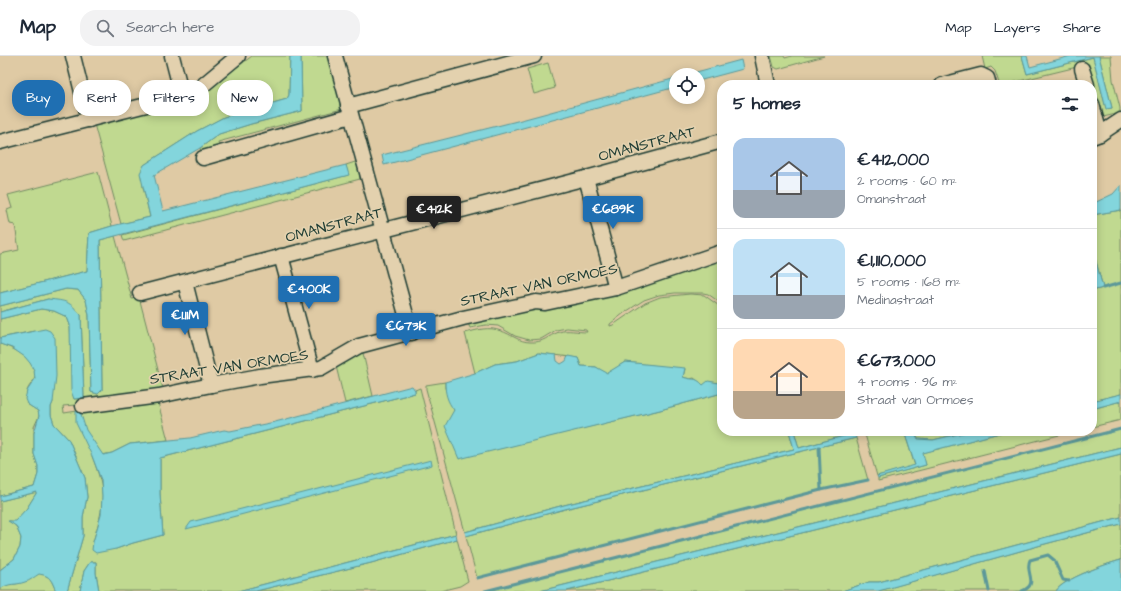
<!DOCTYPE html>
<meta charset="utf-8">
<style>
:root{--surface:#fff;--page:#f2f2f3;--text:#1f2937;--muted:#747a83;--line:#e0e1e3;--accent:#1f6fb2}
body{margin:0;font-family:"Architects Daughter",sans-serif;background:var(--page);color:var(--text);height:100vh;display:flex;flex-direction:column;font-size:15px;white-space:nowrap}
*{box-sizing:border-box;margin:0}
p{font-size:13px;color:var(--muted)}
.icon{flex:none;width:22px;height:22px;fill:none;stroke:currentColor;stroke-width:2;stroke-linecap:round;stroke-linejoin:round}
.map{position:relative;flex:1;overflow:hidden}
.sheet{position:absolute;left:717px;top:24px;width:380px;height:356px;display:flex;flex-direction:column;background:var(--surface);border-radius:16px;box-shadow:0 2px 10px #0003}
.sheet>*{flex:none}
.top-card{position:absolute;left:12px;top:24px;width:380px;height:36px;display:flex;gap:8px}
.fabs{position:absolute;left:669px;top:12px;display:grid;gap:8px}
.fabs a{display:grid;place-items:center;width:36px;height:36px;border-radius:50%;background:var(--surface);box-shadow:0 2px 10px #0003;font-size:20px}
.price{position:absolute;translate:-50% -34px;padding:0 9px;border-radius:4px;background:var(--accent);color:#fff;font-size:13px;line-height:26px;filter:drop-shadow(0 1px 2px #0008)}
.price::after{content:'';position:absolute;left:50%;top:24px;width:12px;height:9px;margin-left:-6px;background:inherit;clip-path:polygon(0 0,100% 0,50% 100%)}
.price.active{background:#222;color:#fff}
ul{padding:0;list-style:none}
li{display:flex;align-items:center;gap:12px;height:100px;padding:0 16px}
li+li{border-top:1px solid var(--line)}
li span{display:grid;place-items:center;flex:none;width:112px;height:80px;border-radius:12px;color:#555}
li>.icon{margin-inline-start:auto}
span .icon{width:48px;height:48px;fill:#fffc;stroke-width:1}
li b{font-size:17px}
h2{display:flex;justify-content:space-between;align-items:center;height:48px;padding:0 16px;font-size:17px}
.tag{padding:0 14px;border-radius:16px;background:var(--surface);box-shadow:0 2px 10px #0003;font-size:14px;line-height:36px}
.tag.active{background:var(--accent);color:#fff}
header{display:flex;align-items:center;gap:24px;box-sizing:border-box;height:56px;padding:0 20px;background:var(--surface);border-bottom:1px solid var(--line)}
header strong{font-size:19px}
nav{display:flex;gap:22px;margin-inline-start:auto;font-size:14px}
.search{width:280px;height:36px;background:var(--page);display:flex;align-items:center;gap:10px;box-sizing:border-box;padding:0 14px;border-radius:16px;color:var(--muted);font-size:15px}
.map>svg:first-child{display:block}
.green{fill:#c0d990;stroke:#708b62}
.water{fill:#83d5dc;stroke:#5b9899}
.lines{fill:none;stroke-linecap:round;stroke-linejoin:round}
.stream{stroke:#5b9899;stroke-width:3}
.minor-casing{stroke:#1f3d34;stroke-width:17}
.minor{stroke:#e3d1ae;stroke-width:14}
.labels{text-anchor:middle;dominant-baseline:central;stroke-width:3.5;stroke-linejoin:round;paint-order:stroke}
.street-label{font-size:15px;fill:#1f3d34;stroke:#e3d1ae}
</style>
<header>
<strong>Map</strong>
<div class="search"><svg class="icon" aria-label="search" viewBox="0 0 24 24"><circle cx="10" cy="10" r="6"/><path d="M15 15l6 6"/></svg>Search here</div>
<nav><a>Map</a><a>Layers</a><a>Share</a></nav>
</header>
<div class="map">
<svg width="1121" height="535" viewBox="0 0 1121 535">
<rect width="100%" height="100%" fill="#dfcaa4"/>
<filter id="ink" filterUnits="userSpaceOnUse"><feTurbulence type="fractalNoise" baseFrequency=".025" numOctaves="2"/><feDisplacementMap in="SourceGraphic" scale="8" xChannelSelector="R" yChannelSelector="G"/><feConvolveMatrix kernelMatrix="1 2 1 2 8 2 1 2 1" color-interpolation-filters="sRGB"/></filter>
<g filter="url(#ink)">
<g class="green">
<path d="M252 0H290L289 39 287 43 224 61 197 75 144 109 143 131 150 161 121 168 94 68 162 53 194 43Z"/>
<path d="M301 0H328L342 53 218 86 220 94 202 99 200 92 219 78 251 68 302 55Z"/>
<path d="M771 0H784L785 2 792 0H824L778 13 774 11Z"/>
<path d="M982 0H1022L1027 18 1093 1 1106 52H1112L1099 0H1111L1113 24 1120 52V57L1099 62 1092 38V29L1081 10 1003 29 999 27 995 15 991 11 985 13Z"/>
<path d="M548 7 555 32 534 38 527 13Z"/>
<path d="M355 106 359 112 360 123 124 185 122 179 348 119 346 109Z"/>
<path d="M98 116 112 170 89 177 87 215 0 237V198L19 194 15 169 10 168 7 154 12 152 8 139Z"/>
<path d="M1121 154V338L1092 345V235L1103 232 1092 190V159Z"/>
<path d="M115 180 132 243 139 241 163 333 76 349 63 350 64 357 157 343 168 384 130 388 112 397 102 399 92 400C95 408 98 416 100 424 106 446 99 465 93 486L116 493 133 487 163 479 160 438V402L415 337V334L420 332 456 478 238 535H99L96 517V506H90L84 515 80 535H67L83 480V461L87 441 85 422 69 384 54 368 51 359V351L53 346 34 275 0 282V263L41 253 54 255 67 261 70 269 74 343 84 342 81 259 48 243 0 256V250L66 233 78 234 86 244 89 259 91 336 98 338 102 334 100 184Z"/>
<path d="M722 203V248L708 238 703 237H675L659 239 644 244 624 257 610 268V270L613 269 645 247 660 241 690 238 704 239 722 252V325L719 327 711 326 703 329 694 322 690 323 683 321 685 313 625 306 607 318 596 311 581 310 578 302 539 297 517 305 495 308 475 317 465 277C477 274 489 270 501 275 511 278 519 286 530 286 544 287 547 280 559 276 568 273 577 276 587 276L586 274 567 272 556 274 541 283 529 284 515 280 498 270 486 269 470 272 467 265Z"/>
<path d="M0 288C14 292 36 303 35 321 34 326 28 330 27 335 26 338 27 344 27 348L38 355 39 360 34 371V398L38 410V418L34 431 0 440Z"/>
<path d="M362 293 373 340 345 347 336 310Z"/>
<path d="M445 326V332L454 354 459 402 660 354 722 337V375H789L794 393 564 449 465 476 426 333V329Z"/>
<path d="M1121 345V364L1092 371V353Z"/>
<path d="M1121 373V391L540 535H485Z"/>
<path d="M794 375H854L855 377 799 392Z"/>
<path d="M864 375H870L871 379 888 375H904L915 410 877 420Z"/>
<path d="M914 375H971L933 384 918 383Z"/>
<path d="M1007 375H1075L878 425V422L926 409 922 397Z"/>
<path d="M856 382 868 424 821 434 477 522 466 480 565 453Z"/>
<path d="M1121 398V461L879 526H869L842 535H567Z"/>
<path d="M37 436 27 452 15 466 9 465 16 470 21 482 20 491 14 503 0 514V445Z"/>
<path d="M1121 468V504C1106 508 1063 523 1056 535H878L1045 488Z"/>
<path d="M457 483 468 525 460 530 440 535H256L371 507Z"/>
<path d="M39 517C51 520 51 524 56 535H0V533L7 528H16Z"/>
</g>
<g class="water">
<path d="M290 0H301L302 55 251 68 219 78 200 92 154 119 163 155 346 109 349 119 100 184 102 334 98 338 91 336 89 259 86 244 78 234 66 233 0 250V237L87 215 89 177 112 170 150 161 140 117 144 109 197 75 224 61 287 43 289 39Z"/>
<path d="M1022 0H1027L1030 11 1071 0H1099L1112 52 1106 53 1093 1 1027 18Z"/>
<path d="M741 4 743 13 698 25V19H685Z"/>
<path d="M676 22V31L384 109 382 99 525 63Z"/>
<path d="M1121 129V154L1092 159V148L1113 138Z"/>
<path d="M1092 190 1103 232 1092 235Z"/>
<path d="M48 243C67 245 69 245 81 259L84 342 74 343 71 335 70 269 67 261 54 255 41 253 0 263V256Z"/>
<path d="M45 273 50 275 55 282 56 320 53 346 51 351V359L54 368 69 384 85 422 87 441 83 461V480L67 535H56C51 524 51 520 39 518 34 521 30 525 25 526 14 530 11 526 0 533V514L14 503 20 491 21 482 16 470 8 465H15L27 452 37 436 0 445V440L34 431 38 418V410L34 398V377L39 360 38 355 27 348 25 343 27 335 35 323 34 314 30 307 25 301 12 292 0 288V282Z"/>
<path d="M539 297 556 299 557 305 561 308 566 305 568 300 578 302 581 310 596 311 607 317 625 306 685 312 683 321C693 325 695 320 703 329L708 325 719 327 722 325V337L660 354 459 403 445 370 454 354C447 345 445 337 445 326L475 317 495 308 517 305Z"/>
<path d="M412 330 415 334V337L160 402V438L163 479 133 487 116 493 96 497 92 494 93 486 101 459 102 440 101 424 92 400 76 367V355H80L86 374 103 399 112 397 130 388 190 382 224 374 230 375 275 366Z"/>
<path d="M1121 338V345L1092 353V345Z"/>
<path d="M789 375H794L799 392 855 377 856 382 565 453 466 480 465 476 564 449 794 393Z"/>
<path d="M904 375H914L918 383 933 384 971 375H1007L923 397 926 409 878 422 877 420 915 409Z"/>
<path d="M1121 391V398L567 535H540Z"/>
<path d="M431 404 432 409 186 473 191 466Z"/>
<path d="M1121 461V468L1045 488 886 533 878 535H842L869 526H879Z"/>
<path d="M456 478 457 483 371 507 256 535H238Z"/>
<path d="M1121 504V535H1056C1063 523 1106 508 1121 504Z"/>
<path d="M90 506H96V517L99 535H80L84 515Z"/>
</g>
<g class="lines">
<g class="stream">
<path d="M1103 232 1121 227"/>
<path d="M819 391 821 434 868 424"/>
<path d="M985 515 989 535"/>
<path d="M477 522 821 434"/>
<path d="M485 535 1121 373"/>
<path d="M1022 535C1040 528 1024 516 1030 504L1048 499 1054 504 1063 524 1069 525"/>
</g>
<defs>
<g id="minor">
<path d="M73 0 89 64"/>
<path d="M172 0 182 39"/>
<path d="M335 0 411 277"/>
<path d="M762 0 768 29"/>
<path d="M1082 13 1087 29"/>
<path d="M942 29 981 19 987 22 989 29"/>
<path d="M1092 48 1100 78"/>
<path d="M348 50 534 0"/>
<path d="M1092 81 1100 78 1121 64"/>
<path d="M0 86 174 42 196 35 238 0"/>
<path d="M203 102 351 60"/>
<path d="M586 122 616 232"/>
<path d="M281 200 312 314"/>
<path d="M185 226 211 329"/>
<path d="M140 237 586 122 722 85"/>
<path d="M83 350 159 340 211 329 260 320 321 312 359 290 463 262 536 246 545 247 616 232 722 196"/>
</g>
</defs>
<use href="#minor" class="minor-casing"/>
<use href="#minor" class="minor"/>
</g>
</g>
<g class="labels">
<g class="street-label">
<text transform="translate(647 88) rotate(-15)">OMANSTRAAT</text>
<text transform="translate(334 169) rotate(-15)">OMANSTRAAT</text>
<text transform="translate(539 229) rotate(-12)">STRAAT VAN ORMOES</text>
<text transform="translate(229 311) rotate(-9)">STRAAT VAN ORMOES</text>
</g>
</g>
</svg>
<div class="fabs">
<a><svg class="icon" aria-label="locate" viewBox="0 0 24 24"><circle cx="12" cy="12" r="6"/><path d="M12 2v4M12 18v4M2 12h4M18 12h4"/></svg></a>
</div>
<b class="price active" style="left:434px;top:174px">€412K</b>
<b class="price" style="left:613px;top:174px">€689K</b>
<b class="price" style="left:309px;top:254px">€400K</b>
<b class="price" style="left:185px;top:280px">€1.11M</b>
<b class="price" style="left:406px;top:291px">€673K</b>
<div class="top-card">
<a class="tag active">Buy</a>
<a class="tag">Rent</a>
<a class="tag">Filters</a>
<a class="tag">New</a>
</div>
<section class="sheet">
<h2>5 homes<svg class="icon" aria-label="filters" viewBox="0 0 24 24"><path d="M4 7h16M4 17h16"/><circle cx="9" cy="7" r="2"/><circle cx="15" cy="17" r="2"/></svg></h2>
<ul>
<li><span style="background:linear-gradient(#a9c7e8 65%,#9aa5b1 0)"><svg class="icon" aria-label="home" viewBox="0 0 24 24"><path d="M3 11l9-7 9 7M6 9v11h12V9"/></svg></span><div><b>€412,000</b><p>2 rooms · 60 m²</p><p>Omanstraat</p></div></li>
<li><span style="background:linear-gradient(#bfe0f5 70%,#9aa5b1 0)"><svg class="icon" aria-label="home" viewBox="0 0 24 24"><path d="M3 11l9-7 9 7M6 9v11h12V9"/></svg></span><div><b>€1,110,000</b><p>5 rooms · 168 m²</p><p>Medinastraat</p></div></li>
<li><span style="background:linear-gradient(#ffd9b3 65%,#b9a48a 0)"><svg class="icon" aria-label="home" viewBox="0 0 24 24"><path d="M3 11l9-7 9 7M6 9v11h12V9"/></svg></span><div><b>€673,000</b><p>4 rooms · 96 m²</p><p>Straat van Ormoes</p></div></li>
</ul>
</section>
</div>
